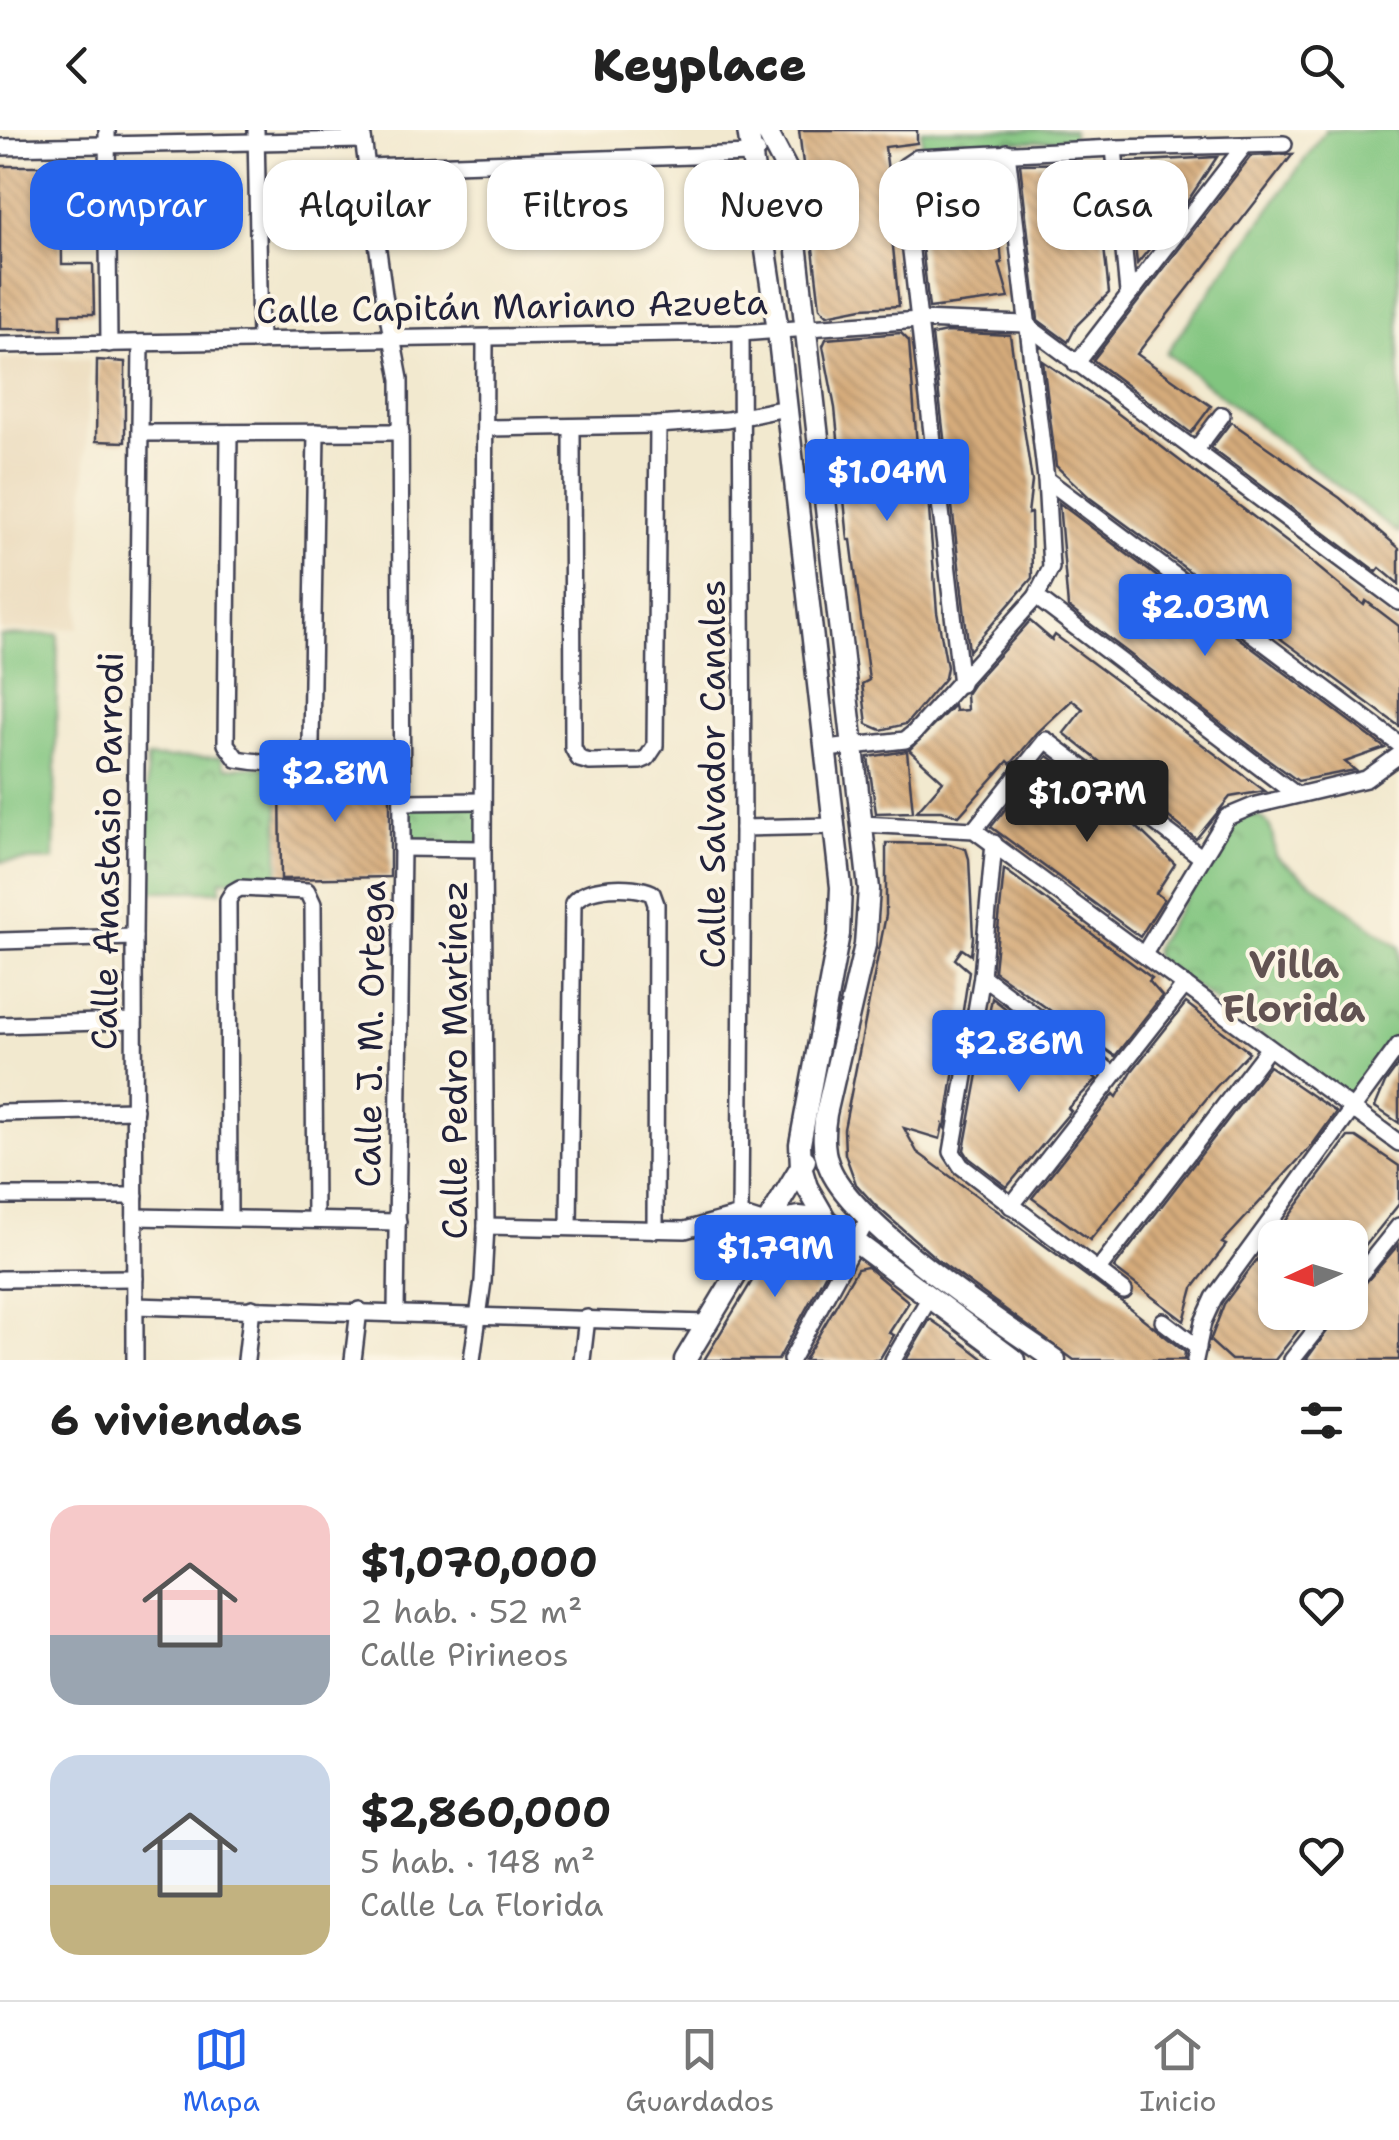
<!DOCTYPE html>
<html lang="es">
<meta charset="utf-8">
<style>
:root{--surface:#fff;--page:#f6f6f6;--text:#222;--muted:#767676;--line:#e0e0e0;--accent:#2563eb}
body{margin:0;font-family:"Shantell Sans",sans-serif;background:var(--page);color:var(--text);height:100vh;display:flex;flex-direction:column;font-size:38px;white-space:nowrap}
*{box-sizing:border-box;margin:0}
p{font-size:32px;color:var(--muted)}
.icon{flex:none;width:55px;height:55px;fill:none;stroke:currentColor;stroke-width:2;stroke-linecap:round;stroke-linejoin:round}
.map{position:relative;height:1230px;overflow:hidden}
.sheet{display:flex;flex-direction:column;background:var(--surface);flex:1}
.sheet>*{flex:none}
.banner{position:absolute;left:30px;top:30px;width:1340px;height:90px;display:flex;gap:20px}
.needle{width:65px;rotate:266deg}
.tools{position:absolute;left:1258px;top:1090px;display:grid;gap:20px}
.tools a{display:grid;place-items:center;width:110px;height:110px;border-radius:20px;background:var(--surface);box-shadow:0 2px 8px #0004;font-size:50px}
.price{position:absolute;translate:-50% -85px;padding:0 22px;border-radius:10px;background:var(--accent);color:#fff;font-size:32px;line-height:65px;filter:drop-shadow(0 2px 5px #0008)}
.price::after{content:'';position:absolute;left:50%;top:60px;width:30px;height:22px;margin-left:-15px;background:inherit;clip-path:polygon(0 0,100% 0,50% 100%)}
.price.current{background:#222;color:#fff}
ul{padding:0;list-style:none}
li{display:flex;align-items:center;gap:30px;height:250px;padding:0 50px}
li span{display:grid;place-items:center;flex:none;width:280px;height:200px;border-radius:30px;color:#555}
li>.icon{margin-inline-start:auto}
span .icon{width:120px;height:120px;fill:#fffc;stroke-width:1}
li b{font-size:42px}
h2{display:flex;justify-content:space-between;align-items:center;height:120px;padding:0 50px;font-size:42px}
.chip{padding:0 35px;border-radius:30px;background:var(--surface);box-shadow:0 2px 8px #0004;font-size:35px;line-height:90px}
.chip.current{background:var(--accent);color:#fff}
header{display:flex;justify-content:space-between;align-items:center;height:130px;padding:0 50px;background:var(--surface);font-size:45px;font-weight:800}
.menu{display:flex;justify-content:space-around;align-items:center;height:140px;border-top:2px solid var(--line);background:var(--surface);font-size:28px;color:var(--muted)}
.menu a{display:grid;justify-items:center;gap:5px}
.menu .current{color:var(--accent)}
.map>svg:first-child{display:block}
.built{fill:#ead9ba}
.grass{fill:#81c57f;stroke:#52745d;stroke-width:2.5}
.park{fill:url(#park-crowns);stroke:#52745d;stroke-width:2.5}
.building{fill:url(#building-back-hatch)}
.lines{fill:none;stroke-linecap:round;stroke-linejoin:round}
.street-casing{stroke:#414051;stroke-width:20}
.secondary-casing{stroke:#414051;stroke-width:25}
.street{stroke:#fff;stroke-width:15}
.secondary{stroke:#fff;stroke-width:20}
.labels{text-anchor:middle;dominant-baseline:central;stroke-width:8;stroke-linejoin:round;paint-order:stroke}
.street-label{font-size:35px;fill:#22223b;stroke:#fcf5e5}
.neighbourhood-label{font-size:38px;font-weight:bold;fill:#615252;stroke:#fcf5e5}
</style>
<header><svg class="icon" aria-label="back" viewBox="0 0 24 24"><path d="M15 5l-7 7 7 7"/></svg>Keyplace<svg class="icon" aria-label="search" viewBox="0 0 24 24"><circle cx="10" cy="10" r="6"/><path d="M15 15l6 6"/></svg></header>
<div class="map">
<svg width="1399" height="1230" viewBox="0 0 1399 1230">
<defs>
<pattern id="park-crowns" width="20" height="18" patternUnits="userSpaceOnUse" patternTransform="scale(2.5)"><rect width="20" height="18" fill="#81c57f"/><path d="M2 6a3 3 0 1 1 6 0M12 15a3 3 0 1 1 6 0" fill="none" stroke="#69a069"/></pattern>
<pattern id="building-back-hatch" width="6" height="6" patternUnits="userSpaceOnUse" patternTransform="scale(2.5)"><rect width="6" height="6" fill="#d6ac7c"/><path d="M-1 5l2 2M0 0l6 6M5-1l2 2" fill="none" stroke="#ad8c67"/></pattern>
</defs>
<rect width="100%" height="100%" fill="#fcf5e5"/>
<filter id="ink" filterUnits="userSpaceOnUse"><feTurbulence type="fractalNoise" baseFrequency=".01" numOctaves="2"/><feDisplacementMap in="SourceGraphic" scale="20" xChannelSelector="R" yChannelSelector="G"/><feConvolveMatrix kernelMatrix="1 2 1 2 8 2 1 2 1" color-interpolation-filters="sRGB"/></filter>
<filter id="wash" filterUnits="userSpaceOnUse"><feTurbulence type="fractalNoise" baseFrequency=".0048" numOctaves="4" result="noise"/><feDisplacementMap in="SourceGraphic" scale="40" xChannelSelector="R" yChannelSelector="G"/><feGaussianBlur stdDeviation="2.25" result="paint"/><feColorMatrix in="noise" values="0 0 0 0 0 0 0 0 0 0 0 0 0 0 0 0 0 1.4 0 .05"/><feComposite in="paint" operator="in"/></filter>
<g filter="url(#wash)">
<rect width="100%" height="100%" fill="#f2e9cf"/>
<path class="built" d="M64 228 90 230 79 498 0 501V229Z"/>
<g class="grass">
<path d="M1326 0H1399V404L1166 223Z"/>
<path d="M58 504 54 730 0 732V506Z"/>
</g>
<g class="park">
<path d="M921 0H1073V10L922 16Z"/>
<path d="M221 627 225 638 279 635 278 749 221 750 220 761H146L147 628Z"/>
<path d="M483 671V719L402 718V672Z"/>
<path d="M1248 684C1273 686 1273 704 1275 726L1399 817V899L1366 944 1360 966 1352 971 1154 827V818L1231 695Z"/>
</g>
<g id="blocks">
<g class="building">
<path d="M799 0H917V13L885 17 895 97H891L899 176 862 178 827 185 820 178Z"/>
<path d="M1293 24 1137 224 1211 276 1191 303 1093 230 1251 26Z"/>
<path d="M1217 27 1185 75 1137 134 1127 32Z"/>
<path d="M1099 33 1101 90 1109 163 1077 195 1068 212 1038 190 1020 34Z"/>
<path d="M0 36H61L62 134H93L94 184H61V199H0Z"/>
<path d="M987 36 994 43 1002 133H999L1009 168 929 178 914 45 929 39Z"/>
<path d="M946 202 1010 205 1032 351 1028 384 1031 383 1032 448 969 521 932 205Z"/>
<path d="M901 203 909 211 920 355 927 354 937 482 947 537 945 548 906 594 881 600 867 594 862 554 869 550 851 410H848L835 278 823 216 826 209Z"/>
<path d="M97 230 125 232V312L96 311Z"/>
<path d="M1043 231 1108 276 1292 416 1364 475 1366 471 1399 496V596L1090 368 1056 336Z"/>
<path d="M1231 292 1340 368 1399 418V454L1380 438 1377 442 1211 318Z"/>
<path d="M1059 373 1385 618 1345 632 1355 640 1298 651 1261 624 1068 477Z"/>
<path d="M1030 491 1052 510 1055 505 1265 661 1230 667 1196 709 1064 603 1083 579 1072 570 1037 603 1011 634 1008 631 959 686 942 681H917L943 651 909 620 954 575 955 581 967 580 966 564 972 555Z"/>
<path d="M907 621 913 682 876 683 868 627Z"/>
<path d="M1048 626 1116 677 1175 734 1156 763 1164 769 1140 807 991 697Z"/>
<path d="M390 642V747L281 749 280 643Z"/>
<path d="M886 713 949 714 966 719 969 729 973 807 971 825 962 819 955 829 969 841 945 998 943 995 940 1009 904 998 917 1022 1122 1172 1185 1222 1184 1230H1074L938 1130 876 1076 856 1054 845 1024 844 999 886 785Z"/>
<path d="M1004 739 1152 848 1149 851 1162 866 1115 926 994 841Z"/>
<path d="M992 868 1097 949 1068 978 1071 981 1007 1057 969 1028 964 1020Z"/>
<path d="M1186 873 1249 922 1216 957 1090 1110 1032 1068 1114 964 1117 967 1132 941Z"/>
<path d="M1399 934V993L1375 977 1385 953Z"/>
<path d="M1269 936 1336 982 1313 1014 1222 1113 1226 1115 1193 1158 1184 1191 1114 1138Z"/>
<path d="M1348 1007H1356L1399 1036V1074L1350 1135V1108H1275V1182H1313L1275 1230H1231L1210 1211 1224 1174Z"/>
<path d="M801 1101 814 1105 838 1121 778 1230H704L775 1113Z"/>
<path d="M1399 1114V1230H1306L1341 1182H1350V1171Z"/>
<path d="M867 1137 909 1172 889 1203 894 1205 879 1230H804L857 1139Z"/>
<path d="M930 1189 950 1203 985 1230H906Z"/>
</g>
</g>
</g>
<g filter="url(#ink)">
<use href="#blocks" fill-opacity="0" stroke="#414051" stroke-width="2.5"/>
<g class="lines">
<defs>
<g id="street">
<path d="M107 0 109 214"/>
<path d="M256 0 260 211"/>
<path d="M362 0 384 165 400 249 402 718 396 1181"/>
<path d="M0 17 363 10"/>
<path d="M1114 18 1128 163"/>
<path d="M367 37 751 24 757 21"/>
<path d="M0 215 741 203 919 190 1025 194 1399 472"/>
<path d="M1076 234 1245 15"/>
<path d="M572 297 573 618 579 629 590 632 640 631 647 628 655 616 658 295"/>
<path d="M486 298 658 295 727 290 786 278"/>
<path d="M140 303 401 302"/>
<path d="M229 303 226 614 237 629C260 633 300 638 311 614L316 302"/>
<path d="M1195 321 1222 285"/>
<path d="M1046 349 1399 614"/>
<path d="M1036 467 1295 664"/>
<path d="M961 554 902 43 905 36 917 28 1114 18 1284 14"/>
<path d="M827 619 905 610 914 603 1036 467 1051 438 1046 349 1007 22"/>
<path d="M402 672 483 671"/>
<path d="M862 694 974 700 1399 1013"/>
<path d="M743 698 835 696"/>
<path d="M974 700 1046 610 1201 727"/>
<path d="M994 713 982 846 952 1022 961 1036 1124 1161"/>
<path d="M402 718 483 719"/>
<path d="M0 811 134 807"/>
<path d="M1144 824 1227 687 1256 675 1366 649 1399 625"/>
<path d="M982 846 1113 944"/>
<path d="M0 895 134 891"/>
<path d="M0 983 135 980"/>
<path d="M0 1066H135"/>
<path d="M1011 1076 1185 855"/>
<path d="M740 1085 743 698 741 203"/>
<path d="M135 1087 398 1092"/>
<path d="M229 1088 228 770 233 762 240 758 307 761 313 774 315 1090"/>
<path d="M486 1096 685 1100 740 1085 765 1093"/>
<path d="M569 1097 573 773C586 755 633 754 652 763L656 774 655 1100"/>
<path d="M1098 1140 1268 919"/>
<path d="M0 1149 135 1148"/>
<path d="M1350 1157 1399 1096"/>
<path d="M135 1176 706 1193"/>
<path d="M1163 1191 1198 1218"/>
<path d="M135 1230 134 807 141 213"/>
<path d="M246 1230 252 1178"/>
<path d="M353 1230 359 1180"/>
<path d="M472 1230 483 1151 486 1096 483 719 485 209"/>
<path d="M582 1230 587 1188"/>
<path d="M791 1230 868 1089"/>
<path d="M893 1230 930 1167"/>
<path d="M1195 1230 1203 1192 1214 1168 1399 915"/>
<path d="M1292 1230 1330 1182"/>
</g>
<g id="secondary">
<path d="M748 0 778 201 841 757 839 804 800 1014 801 1037 807 1057 826 1090 1014 1230"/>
<path d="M766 0 788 42 869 759 865 815 826 984C823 1002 822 1019 829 1036 851 1094 1001 1193 1055 1230"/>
<path d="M765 1093 799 1087 826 1090"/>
<path d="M685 1230 805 1030"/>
</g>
</defs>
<use href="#street" class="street-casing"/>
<use href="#secondary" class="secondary-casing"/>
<use href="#street" class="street"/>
<use href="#secondary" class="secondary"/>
</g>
</g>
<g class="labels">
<g class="street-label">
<text transform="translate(512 176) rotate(-1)">Calle Capitán Mariano Azueta</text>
<text transform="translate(712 644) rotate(-90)">Calle Salvador Canales</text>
<text transform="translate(107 721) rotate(-89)">Calle Anastasio Parrodi</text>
<text transform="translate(370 904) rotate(-89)">Calle J. M. Ortega</text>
<text transform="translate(454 930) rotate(-90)">Calle Pedro Martínez</text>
</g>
<g class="neighbourhood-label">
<text x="1294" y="834">Villa<tspan x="1294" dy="44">Florida</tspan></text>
</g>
</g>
</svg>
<div class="tools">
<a><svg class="needle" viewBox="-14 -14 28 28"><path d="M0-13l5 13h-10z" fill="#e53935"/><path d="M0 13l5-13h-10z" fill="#767676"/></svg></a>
</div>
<b class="price" style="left:887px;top:394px">$1.04M</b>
<b class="price" style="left:1205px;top:529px">$2.03M</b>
<b class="price" style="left:335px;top:695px">$2.8M</b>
<b class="price current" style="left:1087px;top:715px">$1.07M</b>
<b class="price" style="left:1019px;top:965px">$2.86M</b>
<b class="price" style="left:775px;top:1170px">$1.79M</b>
<div class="banner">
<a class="chip current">Comprar</a>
<a class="chip">Alquilar</a>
<a class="chip">Filtros</a>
<a class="chip">Nuevo</a>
<a class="chip">Piso</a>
<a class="chip">Casa</a>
</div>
</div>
<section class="sheet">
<h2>6 viviendas<svg class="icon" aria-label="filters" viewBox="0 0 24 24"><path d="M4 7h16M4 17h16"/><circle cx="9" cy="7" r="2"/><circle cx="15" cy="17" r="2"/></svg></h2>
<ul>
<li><span style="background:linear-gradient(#f6c9c9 65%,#9aa5b1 0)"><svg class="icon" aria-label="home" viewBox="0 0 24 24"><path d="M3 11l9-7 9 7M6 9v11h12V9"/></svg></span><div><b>$1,070,000</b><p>2 hab. · 52 m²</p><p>Calle Pirineos</p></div><svg class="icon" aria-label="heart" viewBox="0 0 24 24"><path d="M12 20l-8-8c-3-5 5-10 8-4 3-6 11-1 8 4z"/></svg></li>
<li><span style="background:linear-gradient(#c9d6e8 65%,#c2b280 0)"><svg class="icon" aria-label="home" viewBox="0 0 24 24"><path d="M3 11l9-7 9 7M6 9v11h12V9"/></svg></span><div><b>$2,860,000</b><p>5 hab. · 148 m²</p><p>Calle La Florida</p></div><svg class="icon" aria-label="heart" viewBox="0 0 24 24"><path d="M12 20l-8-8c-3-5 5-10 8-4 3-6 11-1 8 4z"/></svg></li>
</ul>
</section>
<nav class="menu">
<a class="current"><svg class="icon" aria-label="map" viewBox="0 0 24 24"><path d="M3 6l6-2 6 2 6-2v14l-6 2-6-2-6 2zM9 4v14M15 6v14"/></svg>Mapa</a>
<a><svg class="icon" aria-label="saved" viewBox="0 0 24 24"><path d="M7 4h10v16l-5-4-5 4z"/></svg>Guardados</a>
<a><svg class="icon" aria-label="home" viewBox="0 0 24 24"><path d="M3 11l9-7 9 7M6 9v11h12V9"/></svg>Inicio</a>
</nav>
